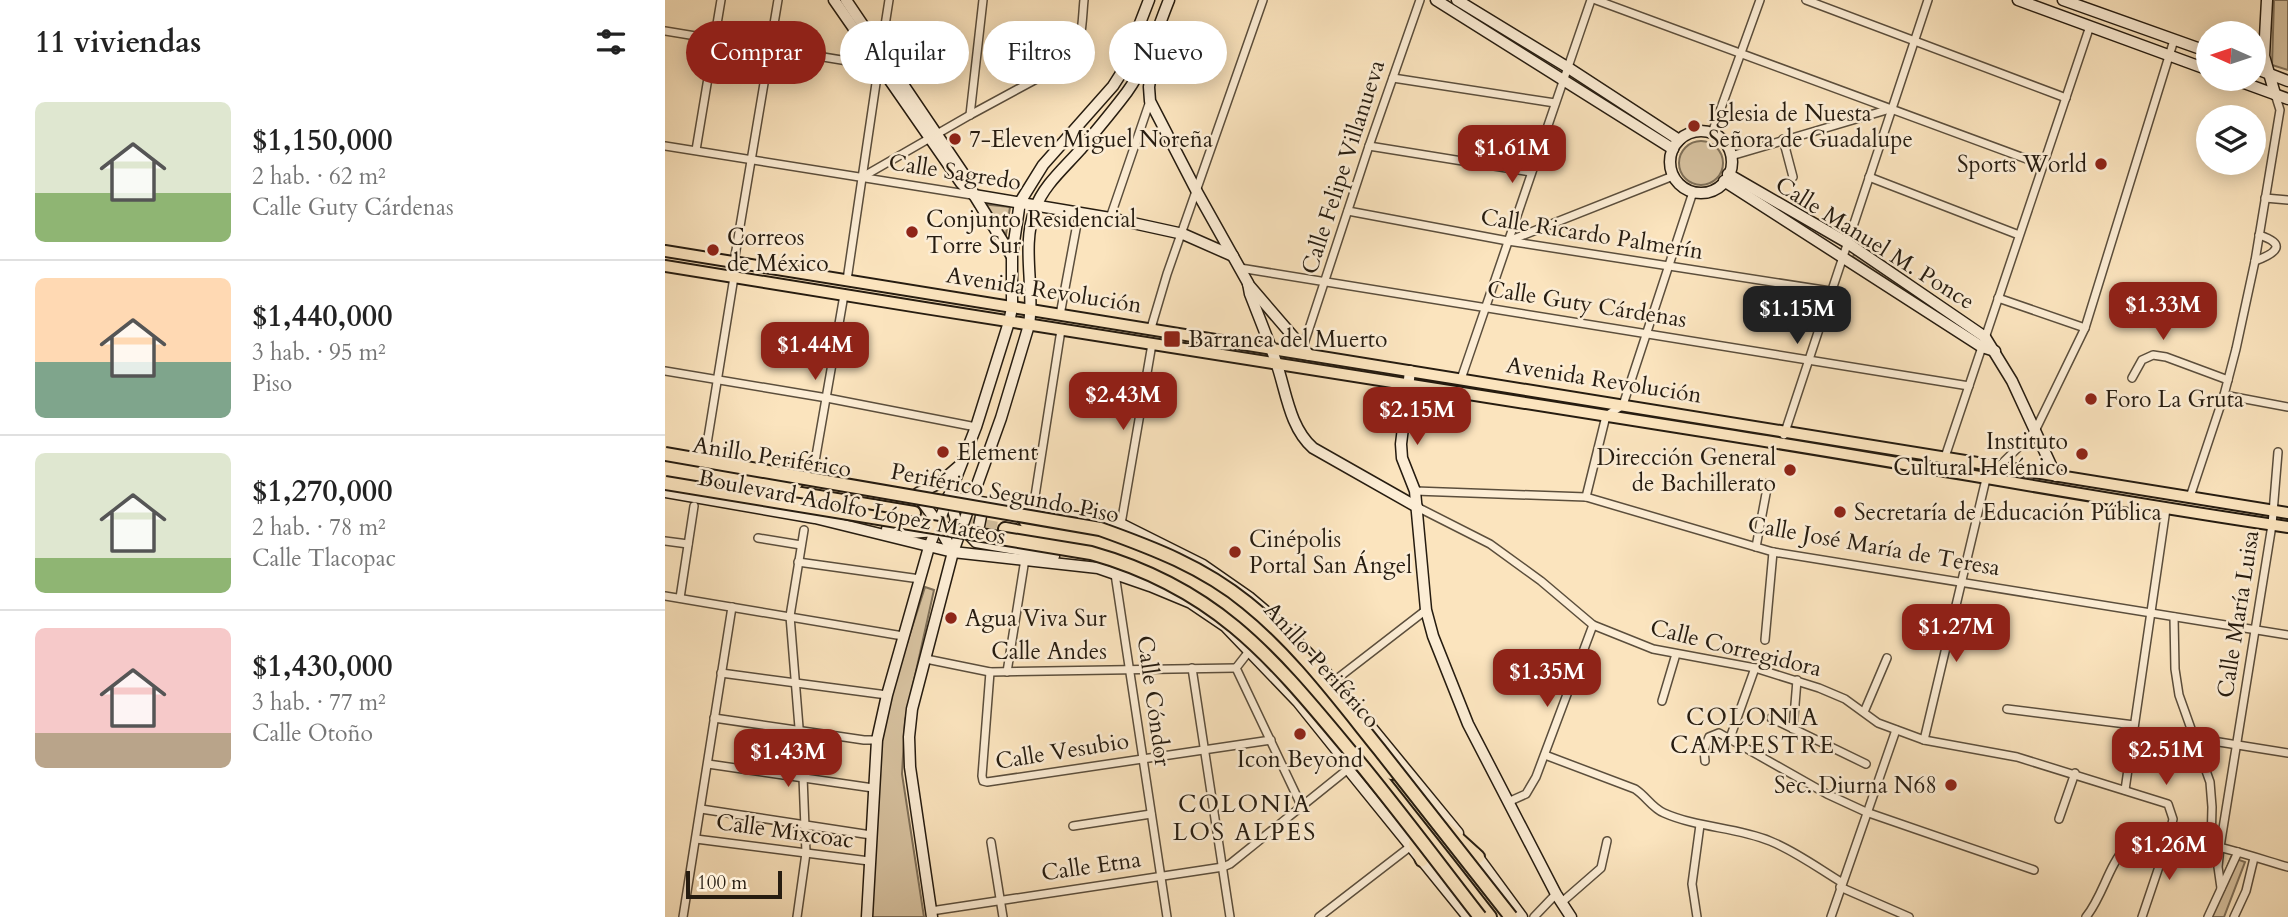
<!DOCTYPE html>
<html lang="es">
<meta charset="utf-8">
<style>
:root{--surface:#fff;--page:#f2f2f2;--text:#222;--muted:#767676;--line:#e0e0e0;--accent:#8f2418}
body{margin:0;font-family:Cardo,serif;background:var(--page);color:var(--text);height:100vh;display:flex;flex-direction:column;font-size:26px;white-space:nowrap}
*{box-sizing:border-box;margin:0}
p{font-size:23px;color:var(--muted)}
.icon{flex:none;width:38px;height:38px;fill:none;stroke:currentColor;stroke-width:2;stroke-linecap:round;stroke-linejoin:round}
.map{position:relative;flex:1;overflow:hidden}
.sheet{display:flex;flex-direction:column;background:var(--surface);width:665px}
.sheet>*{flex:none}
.top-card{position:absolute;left:21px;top:21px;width:665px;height:63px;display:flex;gap:14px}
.needle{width:46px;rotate:273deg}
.controls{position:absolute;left:1531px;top:21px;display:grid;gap:14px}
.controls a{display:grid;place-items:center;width:70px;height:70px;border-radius:50%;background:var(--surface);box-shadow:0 4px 18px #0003;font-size:35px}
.scale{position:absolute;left:21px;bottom:18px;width:96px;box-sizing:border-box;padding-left:7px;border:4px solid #261c10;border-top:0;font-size:19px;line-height:24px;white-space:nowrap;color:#261c10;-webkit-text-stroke:5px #fcedd5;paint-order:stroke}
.price{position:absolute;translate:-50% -60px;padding:0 16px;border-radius:14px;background:var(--accent);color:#fff;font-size:23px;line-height:46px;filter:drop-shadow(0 2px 4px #0008)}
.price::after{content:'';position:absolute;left:50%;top:42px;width:21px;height:16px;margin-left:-10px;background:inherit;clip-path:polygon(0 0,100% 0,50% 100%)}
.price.active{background:#222;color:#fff}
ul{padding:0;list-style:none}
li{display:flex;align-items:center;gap:21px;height:175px;padding:0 35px}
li+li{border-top:2px solid var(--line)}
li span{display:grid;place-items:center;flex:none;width:196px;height:140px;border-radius:10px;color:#555}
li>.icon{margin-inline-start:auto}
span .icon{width:84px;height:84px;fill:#fffc;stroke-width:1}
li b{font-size:30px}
h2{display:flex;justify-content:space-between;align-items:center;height:84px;padding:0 35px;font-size:30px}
.tag{padding:0 24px;border-radius:32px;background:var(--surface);box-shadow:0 4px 18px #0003;font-size:24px;line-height:63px}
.tag.active{background:var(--accent);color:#fff}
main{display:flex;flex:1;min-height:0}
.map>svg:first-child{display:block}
.green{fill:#d7c2a0;stroke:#7e6f58;stroke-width:2}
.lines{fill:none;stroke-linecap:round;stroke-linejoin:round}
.highway-tunnel{stroke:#d0bc9b;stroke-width:12;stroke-dasharray:12 6;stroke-linecap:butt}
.street-casing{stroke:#5b4e3c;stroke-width:10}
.secondary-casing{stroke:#261c10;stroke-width:13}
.primary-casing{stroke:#261c10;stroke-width:14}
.highway-casing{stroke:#261c10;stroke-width:16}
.street{stroke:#fcedd5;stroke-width:7}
.secondary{stroke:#fcedd5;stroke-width:10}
.primary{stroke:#fbe4be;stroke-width:10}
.highway{stroke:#fbe4be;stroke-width:12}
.highway-bridge-casing{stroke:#261c10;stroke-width:16;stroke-linecap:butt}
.highway-bridge{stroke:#fbe4be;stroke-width:12}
.poi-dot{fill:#8f2418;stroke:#fcedd5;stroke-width:2.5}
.labels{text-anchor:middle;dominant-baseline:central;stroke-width:5;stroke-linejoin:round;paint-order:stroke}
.poi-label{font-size:23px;fill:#261c10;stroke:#fcedd5;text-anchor:start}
.street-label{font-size:23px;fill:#261c10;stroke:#fcedd5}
.neighbourhood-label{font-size:24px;letter-spacing:2px;fill:#261c10;stroke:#fcedd5}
</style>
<main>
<section class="sheet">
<h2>11 viviendas<svg class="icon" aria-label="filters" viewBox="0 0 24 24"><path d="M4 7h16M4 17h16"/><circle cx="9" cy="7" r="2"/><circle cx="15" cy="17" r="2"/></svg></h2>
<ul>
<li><span style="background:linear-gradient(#dfe7d0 65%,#8fb573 0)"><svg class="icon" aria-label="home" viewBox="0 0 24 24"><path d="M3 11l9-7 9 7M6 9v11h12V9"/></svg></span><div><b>$1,150,000</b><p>2 hab. · 62 m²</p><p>Calle Guty Cárdenas</p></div></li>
<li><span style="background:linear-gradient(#ffd9b3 60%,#7fa58c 0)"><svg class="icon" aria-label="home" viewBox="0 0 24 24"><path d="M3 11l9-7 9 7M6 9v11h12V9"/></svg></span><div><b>$1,440,000</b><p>3 hab. · 95 m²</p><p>Piso</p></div></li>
<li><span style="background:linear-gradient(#dfe7d0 75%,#8fb573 0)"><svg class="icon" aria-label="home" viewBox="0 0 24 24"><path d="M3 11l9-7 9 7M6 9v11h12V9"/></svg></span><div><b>$1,270,000</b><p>2 hab. · 78 m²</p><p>Calle Tlacopac</p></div></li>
<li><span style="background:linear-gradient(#f6c9c9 75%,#b9a48a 0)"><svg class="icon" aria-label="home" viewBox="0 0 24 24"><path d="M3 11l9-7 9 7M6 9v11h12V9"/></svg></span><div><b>$1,430,000</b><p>3 hab. · 77 m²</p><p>Calle Otoño</p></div></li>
</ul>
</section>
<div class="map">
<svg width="1623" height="917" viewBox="0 0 1623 917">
<rect width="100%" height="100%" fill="#fbe4be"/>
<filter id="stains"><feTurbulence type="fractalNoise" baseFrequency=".00286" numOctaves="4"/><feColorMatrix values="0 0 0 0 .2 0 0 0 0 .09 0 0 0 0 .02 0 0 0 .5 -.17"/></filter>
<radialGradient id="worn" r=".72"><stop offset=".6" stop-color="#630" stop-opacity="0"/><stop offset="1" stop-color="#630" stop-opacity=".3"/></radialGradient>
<g class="green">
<path d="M1609 0H1623V70L1607 65Z"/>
<circle cx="1036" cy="163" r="22"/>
<path d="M316 204 345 207 341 235Z"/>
<path d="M1190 251 1294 322 1311 337 1188 257Z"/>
<path d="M260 587 269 590 240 721 237 774 259 917H207L214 751 225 696Z"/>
<path d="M1566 857 1580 862 1559 917H1542Z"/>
</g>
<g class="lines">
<path class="highway-tunnel" d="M249 513 340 529"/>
<defs>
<g id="street">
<path d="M931 0 1378 165"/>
<path d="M1141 0 1401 98"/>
<path d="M0 31 213 66"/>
<path d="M216 51 224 0"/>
<path d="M728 78 890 103"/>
<path d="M305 115 318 0"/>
<path d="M1047 133 1095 0"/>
<path d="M1118 139 1128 177"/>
<path d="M0 146 307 195"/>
<path d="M704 146 866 172"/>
<path d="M31 150 56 0"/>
<path d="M1066 156 1225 109"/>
<path d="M199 176 305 115 403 62C418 50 417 18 419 0"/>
<path d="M1204 177 1354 235"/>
<path d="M1600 198 1623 200"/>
<path d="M683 211 843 241 1165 291"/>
<path d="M445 218 485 101"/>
<path d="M846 240 1008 176"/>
<path d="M1590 261C1612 253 1622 244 1594 235"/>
<path d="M69 262 113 0"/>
<path d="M575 268 1304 386"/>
<path d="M182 280 214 63"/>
<path d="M1333 298 1420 328"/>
<path d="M395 315 414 213"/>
<path d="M486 328 502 274 598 0"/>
<path d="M638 347 704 146 755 0"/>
<path d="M0 371 162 398 311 427"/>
<path d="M1467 378 1477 360 1488 355 1501 357 1563 380"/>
<path d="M796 379 926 0"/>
<path d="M1559 395 1623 407"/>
<path d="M1119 435 1263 0"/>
<path d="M40 456 69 277"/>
<path d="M1280 457 1425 26"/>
<path d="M148 473 179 295"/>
<path d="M750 491 921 497 1108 552 1623 635"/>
<path d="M921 497 941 416 958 405 1028 192"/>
<path d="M1525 497 1559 395 1571 349 1590 261 1615 110 1610 94"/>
<path d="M752 507 825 544 876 581 928 625 988 649 1090 668 1154 688 1180 699 1213 723 1259 740 1352 757 1503 804 1508 819 1504 837 1477 917"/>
<path d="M368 509 396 330"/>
<path d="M456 524 487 344"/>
<path d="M93 538 136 545"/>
<path d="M0 541 23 544"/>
<path d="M1091 547 1103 483"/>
<path d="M133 562 255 579"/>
<path d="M450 574 502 917"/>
<path d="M0 596 238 636"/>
<path d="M15 598 29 506"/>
<path d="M1509 617 1510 669 1514 695 1545 782 1547 807 1546 846"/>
<path d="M1100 640 1108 552"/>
<path d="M261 659 325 672 571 668"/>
<path d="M527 668 565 917"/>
<path d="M571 668 636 805"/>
<path d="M571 668 585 650"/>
<path d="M325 672 317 776 318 781 322 782 606 740"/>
<path d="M342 672 360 559"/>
<path d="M56 673 222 695"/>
<path d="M673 678 761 610"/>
<path d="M997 701 1011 654"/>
<path d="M1342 709 1469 725"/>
<path d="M1199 712 1222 658"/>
<path d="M49 718 199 740H212"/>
<path d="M1106 718 1201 764"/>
<path d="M1128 729 1132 680"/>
<path d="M1065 738 1090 668"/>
<path d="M1529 738 1623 753"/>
<path d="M1259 740 1321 479 1370 431 1420 328 1509 40"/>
<path d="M880 755 970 789C981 796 987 808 999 813 1033 828 1071 827 1105 841 1130 851 1153 868 1176 882"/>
<path d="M1040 761 1039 750 1044 737 1054 733 1162 794 1201 812 1369 870"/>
<path d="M43 764 208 788"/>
<path d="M1460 790 1501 509"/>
<path d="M843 802 861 794 871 777 928 625"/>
<path d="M36 809 206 835"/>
<path d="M1394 819 1410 773"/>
<path d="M408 826 486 814"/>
<path d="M31 839 204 861"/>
<path d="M326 842 338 917"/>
<path d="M1175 887 1244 917"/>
<path d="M1556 888 1553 867 1555 847 1607 525 1613 452"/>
<path d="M897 902 936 868 942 841"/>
<path d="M266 911 558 867 565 864 683 769"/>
<path d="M18 917 67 607"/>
<path d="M132 917 141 853 138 777 125 616 139 530"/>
<path d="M654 917 746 846"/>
<path d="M869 917 891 894"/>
<path d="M1032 917 1027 884 1035 825"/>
<path d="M1166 917 1231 730"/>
<path d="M1421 917C1438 896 1443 866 1461 847 1487 820 1590 858 1623 867"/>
<path d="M1543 917 1573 852"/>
<path d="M1569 917 1581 891 1589 858"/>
</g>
<g id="secondary">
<path d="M169 0 296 183 304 191"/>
<path d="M181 0 302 179 309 195 346 255"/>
<path d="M771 0 1008 149"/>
<path d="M792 0 902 67 1014 140"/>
<path d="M1353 0 1544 70"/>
<path d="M1398 0 1544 52"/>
<path d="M1602 0 1599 56 1610 94"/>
<path d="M490 44 484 87 485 101 532 192 583 283 585 294C594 317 603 339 611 362 621 390 624 427 648 448L752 507"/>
<path d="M1589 68 1623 81"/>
<path d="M1568 79 1623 99"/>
<circle cx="1036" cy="162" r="31"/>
<path d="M1063 174 1181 242 1320 337 1347 381 1391 476"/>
<path d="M1059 181 1317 347 1330 351"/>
<path d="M309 195 445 218 518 234 568 256"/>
<path d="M583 284 644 355"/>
<path d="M745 371 736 444 737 458 750 491 761 610 768 636 803 724 891 894 906 917"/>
<path d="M124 469 172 477"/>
<path d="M0 492 150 518 288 552 433 568 485 586 526 603 560 626 633 702 674 753 683 769 803 917"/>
<path d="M253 493 273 484 294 466"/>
<path d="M253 496 267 515 288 552"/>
<path d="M283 497 456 524 538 565 584 597 617 625 665 677 793 833"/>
<path d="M285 498 291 521 311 542 389 556"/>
<path d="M222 529 243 533 273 531"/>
<path d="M311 541 317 511 322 508"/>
<path d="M810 853 857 917"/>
<path d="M202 917 212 740 222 695 264 547 311 427 344 322 347 308V255L355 202 378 165 448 86 455 75 484 0"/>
<path d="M267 917 245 767 244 737 247 709 288 552 336 418 364 325C370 286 356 248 370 209 378 186 399 168 415 150 431 131 447 112 462 92 481 66 492 30 504 0"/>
</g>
<g id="primary">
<path d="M0 251 1623 513"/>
<path d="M0 266C356 324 712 380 1069 436 1254 465 1438 500 1623 527"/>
</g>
<g id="highway">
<path d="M0 461 131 483"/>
<path d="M0 471 249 513"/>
<path d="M361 522C408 531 456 539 500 560 598 607 658 692 726 773"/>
<path d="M340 529C392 539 447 544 495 568 587 613 640 685 703 762 744 814 785 865 825 917"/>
<path d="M780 827 813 857"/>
<path d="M750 844 757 860"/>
</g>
</defs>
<use href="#street" class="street-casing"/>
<use href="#secondary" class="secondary-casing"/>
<use href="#primary" class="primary-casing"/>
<use href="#highway" class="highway-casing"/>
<use href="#street" class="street"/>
<use href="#secondary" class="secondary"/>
<use href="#primary" class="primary"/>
<use href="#highway" class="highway"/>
<defs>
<g id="highway-bridge">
<path d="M0 454 435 529C488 548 538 567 582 603 633 644 673 698 714 749 758 805 802 861 846 917"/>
<path d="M0 483 426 553C547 587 603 652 680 745 727 801 770 859 815 917"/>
</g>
</defs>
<use href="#highway-bridge" class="highway-bridge-casing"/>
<use href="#highway-bridge" class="highway-bridge"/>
</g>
<g class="poi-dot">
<circle cx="1029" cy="126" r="7"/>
<circle cx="290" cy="139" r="7"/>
<circle cx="1436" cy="164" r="7"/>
<circle cx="247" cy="232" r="7"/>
<circle cx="48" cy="250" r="7"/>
<rect x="498" y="330" width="18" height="18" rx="3.5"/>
<circle cx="1426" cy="399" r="7"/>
<circle cx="278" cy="452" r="7"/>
<circle cx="1417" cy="454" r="7"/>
<circle cx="1125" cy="470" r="7"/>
<circle cx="1175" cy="512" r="7"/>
<circle cx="570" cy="552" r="7"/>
<circle cx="286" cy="618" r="7"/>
<circle cx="635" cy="734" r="7"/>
<circle cx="1286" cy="785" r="7"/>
</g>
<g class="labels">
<g class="poi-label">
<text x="1043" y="113">Iglesia de Nuesta<tspan x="1043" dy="26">Señora de Guadalupe</tspan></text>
<text x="304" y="139">7-Eleven Miguel Noreña</text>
<text x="1422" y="164" text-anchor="end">Sports World</text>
<text x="261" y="219">Conjunto Residencial<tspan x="261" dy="26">Torre Sur</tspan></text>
<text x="62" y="237">Correos<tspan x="62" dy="26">de México</tspan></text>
<text x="523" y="339">Barranca del Muerto</text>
<text x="1440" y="399">Foro La Gruta</text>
<text x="1403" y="441" text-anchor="end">Instituto<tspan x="1403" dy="26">Cultural Helénico</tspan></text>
<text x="292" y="452">Element</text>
<text x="1111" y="457" text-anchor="end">Dirección General<tspan x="1111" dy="26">de Bachillerato</tspan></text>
<text x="1189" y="512">Secretaría de Educación Pública</text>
<text x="584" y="539">Cinépolis<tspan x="584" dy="26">Portal San Ángel</tspan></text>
<text x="300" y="618">Agua Viva Sur</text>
<text x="635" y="759" text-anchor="middle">Icon Beyond</text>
<text x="1272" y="785" text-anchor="end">Sec. Diurna N68</text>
</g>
<g class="street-label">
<text transform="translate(678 167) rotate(-72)">Calle Felipe Villanueva</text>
<text transform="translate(290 172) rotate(9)">Calle Sagredo</text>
<text transform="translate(927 234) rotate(9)">Calle Ricardo Palmerín</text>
<text transform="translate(1210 243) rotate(32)">Calle Manuel M. Ponce</text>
<text transform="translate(379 290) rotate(9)">Avenida Revolución</text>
<text transform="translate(922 304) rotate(9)">Calle Guty Cárdenas</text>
<text transform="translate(939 380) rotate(9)">Avenida Revolución</text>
<text transform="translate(107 457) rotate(9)">Anillo Periférico</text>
<text transform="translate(340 493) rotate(11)">Periférico Segundo Piso</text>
<text transform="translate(187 507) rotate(11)">Boulevard Adolfo López Mateos</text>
<text transform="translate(1209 546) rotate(10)">Calle José María de Teresa</text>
<text transform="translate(1573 614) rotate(-81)">Calle María Luisa</text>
<text transform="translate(1071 648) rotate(14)">Calle Corregidora</text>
<text x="384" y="651">Calle Andes</text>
<text transform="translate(657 665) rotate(48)">Anillo Periférico</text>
<text transform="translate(489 701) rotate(82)">Calle Cóndor</text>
<text transform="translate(397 751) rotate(-9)">Calle Vesubio</text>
<text transform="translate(120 831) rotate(8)">Calle Mixcoac</text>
<text transform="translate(426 866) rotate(-8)">Calle Etna</text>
</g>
<g class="neighbourhood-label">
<text x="1088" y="717">COLONIA<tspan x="1088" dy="28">CAMPESTRE</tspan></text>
<text x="580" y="804">COLONIA<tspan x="580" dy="28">LOS ALPES</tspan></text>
</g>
</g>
<rect width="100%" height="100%" filter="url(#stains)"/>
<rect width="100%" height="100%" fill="url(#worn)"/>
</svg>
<div class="controls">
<a><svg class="needle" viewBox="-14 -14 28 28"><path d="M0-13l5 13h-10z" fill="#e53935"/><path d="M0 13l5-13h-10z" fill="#767676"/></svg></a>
<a><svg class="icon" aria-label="layers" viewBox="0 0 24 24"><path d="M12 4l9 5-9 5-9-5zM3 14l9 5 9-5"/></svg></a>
</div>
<div class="scale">100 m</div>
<b class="price" style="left:847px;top:185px">$1.61M</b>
<b class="price" style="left:1498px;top:342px">$1.33M</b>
<b class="price active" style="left:1132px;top:346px">$1.15M</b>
<b class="price" style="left:150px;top:382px">$1.44M</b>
<b class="price" style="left:458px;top:432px">$2.43M</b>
<b class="price" style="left:752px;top:447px">$2.15M</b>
<b class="price" style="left:1291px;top:664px">$1.27M</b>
<b class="price" style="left:882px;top:709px">$1.35M</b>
<b class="price" style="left:1501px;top:787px">$2.51M</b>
<b class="price" style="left:123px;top:789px">$1.43M</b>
<b class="price" style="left:1504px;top:882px">$1.26M</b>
<div class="top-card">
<a class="tag active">Comprar</a>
<a class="tag">Alquilar</a>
<a class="tag">Filtros</a>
<a class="tag">Nuevo</a>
</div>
</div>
</main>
